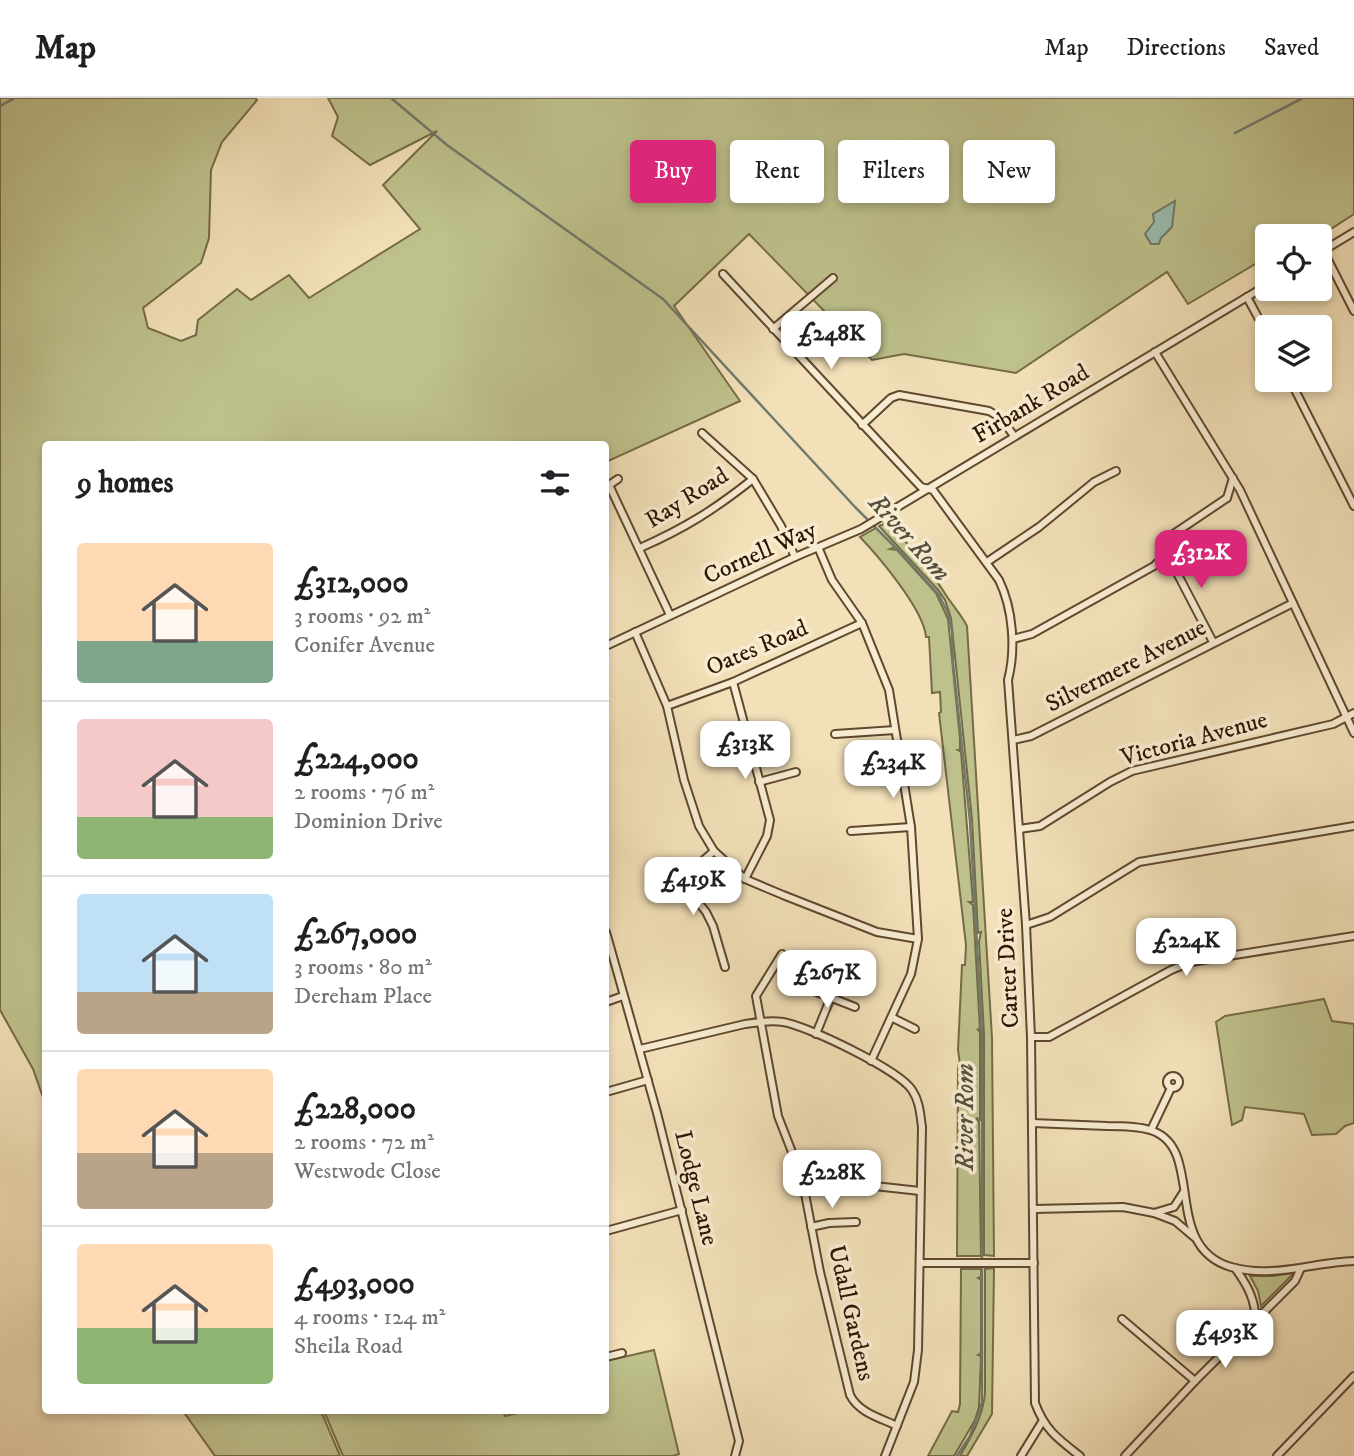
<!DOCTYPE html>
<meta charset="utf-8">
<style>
:root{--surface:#fff;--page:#f2f2f2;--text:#202124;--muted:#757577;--line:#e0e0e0;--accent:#db2777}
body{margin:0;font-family:"IM FELL DW Pica",serif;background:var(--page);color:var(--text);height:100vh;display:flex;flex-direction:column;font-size:26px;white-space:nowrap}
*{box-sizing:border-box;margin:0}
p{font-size:23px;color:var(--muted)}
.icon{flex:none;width:38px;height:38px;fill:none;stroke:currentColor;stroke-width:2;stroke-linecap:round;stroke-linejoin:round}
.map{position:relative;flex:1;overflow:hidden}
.sheet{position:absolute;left:42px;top:343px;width:567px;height:973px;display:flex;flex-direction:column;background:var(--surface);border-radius:7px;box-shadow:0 4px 10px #0003}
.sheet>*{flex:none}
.guide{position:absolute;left:630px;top:42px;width:618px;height:63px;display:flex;gap:14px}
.tools{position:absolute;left:1255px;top:126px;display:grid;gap:14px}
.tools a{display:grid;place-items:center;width:77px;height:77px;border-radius:7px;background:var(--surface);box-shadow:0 4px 10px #0003;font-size:35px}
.price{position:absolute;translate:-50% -60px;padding:0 16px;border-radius:14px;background:#fff;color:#222;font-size:23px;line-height:46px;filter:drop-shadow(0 2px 4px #0008)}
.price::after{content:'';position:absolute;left:50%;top:42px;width:21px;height:16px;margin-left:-10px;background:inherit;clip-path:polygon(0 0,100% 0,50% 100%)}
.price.active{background:var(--accent);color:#fff}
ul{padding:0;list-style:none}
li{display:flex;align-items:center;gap:21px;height:175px;padding:0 35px}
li+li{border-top:2px solid var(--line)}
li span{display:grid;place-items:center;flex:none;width:196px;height:140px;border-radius:7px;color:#555}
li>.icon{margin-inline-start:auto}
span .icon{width:84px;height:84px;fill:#fffc;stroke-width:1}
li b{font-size:30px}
h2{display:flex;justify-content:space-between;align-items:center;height:84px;padding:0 35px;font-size:30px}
.chip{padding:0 24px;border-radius:7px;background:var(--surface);box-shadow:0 4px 10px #0003;font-size:24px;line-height:63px}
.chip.active{background:var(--accent);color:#fff}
header{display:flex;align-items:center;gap:42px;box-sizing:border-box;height:98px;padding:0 35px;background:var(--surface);border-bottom:2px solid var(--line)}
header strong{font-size:33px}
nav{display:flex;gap:38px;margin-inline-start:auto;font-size:24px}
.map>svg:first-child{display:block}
.green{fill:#bec18c;stroke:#766b46;stroke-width:2}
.water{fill:#9bbdb0;stroke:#6f7a6a;stroke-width:2}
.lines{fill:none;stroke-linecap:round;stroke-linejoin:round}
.stream{stroke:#6f7a6a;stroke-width:2.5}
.minor-casing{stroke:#5f482e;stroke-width:10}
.minor{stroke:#f7ebd1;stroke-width:6}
.labels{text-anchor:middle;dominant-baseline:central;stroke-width:7;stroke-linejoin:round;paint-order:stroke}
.street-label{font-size:24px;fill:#2e1500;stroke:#f7ebd1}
.water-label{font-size:26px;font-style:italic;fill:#54503e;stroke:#f7ebd1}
</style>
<header>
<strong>Map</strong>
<nav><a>Map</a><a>Directions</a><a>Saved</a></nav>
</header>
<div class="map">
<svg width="1354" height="1358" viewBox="0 0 1354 1358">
<rect width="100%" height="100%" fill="#f2e0b8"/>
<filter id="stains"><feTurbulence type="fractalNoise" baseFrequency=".00286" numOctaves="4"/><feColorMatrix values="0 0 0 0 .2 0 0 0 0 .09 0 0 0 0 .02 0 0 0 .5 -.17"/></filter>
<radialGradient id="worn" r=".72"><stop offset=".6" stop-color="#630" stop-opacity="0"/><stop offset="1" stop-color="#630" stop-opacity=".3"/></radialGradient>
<g class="green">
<path d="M0 0H255L257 2 222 44 211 72 209 140 201 165 143 210 148 230 181 243 196 237 198 222 237 191 251 202 289 177 309 200 420 131 383 87 437 33 370 67 332 38 338 19 328 0H1354V116L1320 138H1267V159L1188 206 1167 174 1016 275 904 256 872 262 749 136 674 208 740 303 606 364V346H46L45 1005 33 971 0 912Z"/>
<path d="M888 424C909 447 929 470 946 497 953 508 961 516 967 528L992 940 994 1158 984 1157V936L979 844 981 834 978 835 972 721 951 520 945 502 938 492 879 428Z"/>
<path d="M876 430 895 449 890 451 897 452 936 495 948 521 960 641V652H958L961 654 973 804H969L973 807 980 932 977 931 980 934V1022L976 1020 979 1024 981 1158H957L958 967 960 966 958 952 962 867H965L966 847 939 615 941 614 940 594 932 595 929 539H926C924 512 879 459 860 439Z"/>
<path d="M1324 901 1332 923 1354 926V1025L1345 1028 1336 1036 1312 1037 1304 1016 1245 1009 1242 1022 1232 1027 1216 924 1225 918Z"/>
<path d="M994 1170 992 1316 967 1358H960C972 1337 982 1320 985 1296V1171Z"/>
<path d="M961 1171H981V1179L978 1180 981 1182V1255L978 1257 981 1258 979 1309 975 1322 954 1358H928L952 1313 958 1314 960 1306Z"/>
<path d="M1294 1175 1261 1208 1258 1193 1250 1178H1272Z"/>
<path d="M654 1252 679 1356 673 1358H343L324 1313 503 1312 505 1318 526 1313 606 1312V1263Z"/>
<path d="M183 1313H321L340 1358H215Z"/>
</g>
<path class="water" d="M1175 103 1172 129 1161 140 1159 146H1151L1145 136 1154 124 1153 116Z"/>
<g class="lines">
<g class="stream">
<path d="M391 0 447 47 663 201 855 409 903 457 939 497 948 515 952 533 953 565 970 723 982 934V1305L970 1338 957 1358"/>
<path d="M0 8 15 0"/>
<path d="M1235 35 1303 0"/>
</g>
<defs>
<g id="minor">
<path d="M1323 152 1354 213"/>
<path d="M1321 154 1354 134"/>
<path d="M723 176 921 389 933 392 999 482C1013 511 1016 551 1008 582L1026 827 1031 939 1035 1305C1045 1332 1058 1341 1080 1358"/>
<path d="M1247 199 1267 236"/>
<path d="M773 231 833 180"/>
<path d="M1155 254 1240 392 1354 635"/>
<path d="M1290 282 1354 408"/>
<path d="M862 327 891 300 899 297 989 313 1001 320 1014 338"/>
<path d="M702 335 753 381 781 428 795 459"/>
<path d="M618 381 609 387 670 517"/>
<path d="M1227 400 1233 380"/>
<path d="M818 449 832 482 862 525 889 592 911 729 918 841 911 876 871 963"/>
<path d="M640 450C685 430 714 412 753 381"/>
<path d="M1162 460 1176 473 1213 544"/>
<path d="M987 464 1039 429 1094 384 1116 373"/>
<path d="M635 534 667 608 684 682 699 728 714 753 745 781 783 797 877 834 918 841"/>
<path d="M1013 541 1032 536 1154 468 1162 460 1172 437 1227 400"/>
<path d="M606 548 795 459 861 431 1267 187"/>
<path d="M733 584 770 722 767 738 745 781"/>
<path d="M667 608 733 584 862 525"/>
<path d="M835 636 895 632"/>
<path d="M1013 642 1031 638 1293 505"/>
<path d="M759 684 796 674"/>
<path d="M1019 731 1040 728 1110 684 1132 673 1333 626 1354 615"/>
<path d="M851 733 911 729"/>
<path d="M656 767 672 771 706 814 713 828 725 869"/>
<path d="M681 782 714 753"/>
<path d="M1026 827 1050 819 1139 764 1354 728"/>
<path d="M606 834 657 1015 739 1343 735 1358"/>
<path d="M782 856 756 898 778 1018 802 1080 820 1174 850 1297C859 1315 881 1320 897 1328"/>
<path d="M809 891 855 909"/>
<path d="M606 904 623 898"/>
<path d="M893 920 915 931"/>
<path d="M816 936 831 899"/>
<path d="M1031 939H1049L1171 872 1191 864 1354 838"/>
<path d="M640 951 745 926C757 924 770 922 783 924 808 928 899 972 912 992 920 1004 920 1016 922 1029L918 1252 914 1284 885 1358"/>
<circle cx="1173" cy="984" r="6"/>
<path d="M606 994 648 982"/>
<path d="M1032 1025C1057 1026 1082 1027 1107 1028 1121 1028 1137 1028 1150 1032 1207 1049 1160 1148 1231 1169 1273 1181 1313 1164 1354 1163"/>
<path d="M1151 1032 1171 990"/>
<path d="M802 1080 920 1093"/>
<path d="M1034 1111 1123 1109 1154 1115 1174 1109 1183 1095"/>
<path d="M1154 1115 1175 1123 1194 1139"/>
<path d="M811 1129 829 1125 856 1124"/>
<path d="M606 1133 682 1112"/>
<path d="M921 1165H1034"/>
<path d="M1235 1170C1248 1188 1255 1201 1256 1224"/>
<path d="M1122 1221 1195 1283"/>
<path d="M606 1259 622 1255"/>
<path d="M1021 1358 1042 1324"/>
<path d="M1125 1358 1195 1283 1295 1183 1301 1170"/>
<path d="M1277 1358 1354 1278"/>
</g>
</defs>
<use href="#minor" class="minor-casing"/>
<use href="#minor" class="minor"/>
</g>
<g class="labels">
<g class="street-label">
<text transform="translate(1031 306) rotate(-31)">Firbank Road</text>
<text transform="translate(687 400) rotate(-32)">Ray Road</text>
<text transform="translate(760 455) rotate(-24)">Cornell Way</text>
<text transform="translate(757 550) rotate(-23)">Oates Road</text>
<text transform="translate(1126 568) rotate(-27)">Silvermere Avenue</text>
<text transform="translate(1194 641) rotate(-15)">Victoria Avenue</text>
<text transform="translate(1008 870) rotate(-93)">Carter Drive</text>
<text transform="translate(696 1090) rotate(76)">Lodge Lane</text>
<text transform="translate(851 1215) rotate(77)">Udall Gardens</text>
</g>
<g class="water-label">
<text transform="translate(909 440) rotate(48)">River Rom</text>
<text transform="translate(965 1019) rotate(-90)">River Rom</text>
</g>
</g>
<rect width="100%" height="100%" filter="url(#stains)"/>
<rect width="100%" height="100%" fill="url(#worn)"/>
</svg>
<div class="tools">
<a><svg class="icon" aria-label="locate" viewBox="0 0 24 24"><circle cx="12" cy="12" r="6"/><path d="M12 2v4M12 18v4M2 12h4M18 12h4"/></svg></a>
<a><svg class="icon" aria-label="layers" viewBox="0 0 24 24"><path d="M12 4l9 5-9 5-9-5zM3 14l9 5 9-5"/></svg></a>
</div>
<b class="price" style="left:831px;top:273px">£248K</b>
<b class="price active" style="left:1201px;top:492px">£312K</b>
<b class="price" style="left:745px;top:683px">£313K</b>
<b class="price" style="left:893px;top:702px">£234K</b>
<b class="price" style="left:693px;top:819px">£419K</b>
<b class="price" style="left:1186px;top:880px">£224K</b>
<b class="price" style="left:827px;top:912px">£267K</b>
<b class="price" style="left:832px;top:1112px">£228K</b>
<b class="price" style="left:1225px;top:1272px">£493K</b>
<div class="guide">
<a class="chip active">Buy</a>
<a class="chip">Rent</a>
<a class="chip">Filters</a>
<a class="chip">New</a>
</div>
<section class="sheet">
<h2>9 homes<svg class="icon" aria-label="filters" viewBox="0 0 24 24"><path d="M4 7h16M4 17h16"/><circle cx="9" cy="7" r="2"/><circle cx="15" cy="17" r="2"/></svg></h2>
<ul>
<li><span style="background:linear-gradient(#ffd9b3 70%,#7fa58c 0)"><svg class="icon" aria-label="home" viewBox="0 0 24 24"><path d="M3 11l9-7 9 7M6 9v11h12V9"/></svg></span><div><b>£312,000</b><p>3 rooms · 92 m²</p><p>Conifer Avenue</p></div></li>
<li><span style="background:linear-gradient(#f6c9c9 70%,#8fb573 0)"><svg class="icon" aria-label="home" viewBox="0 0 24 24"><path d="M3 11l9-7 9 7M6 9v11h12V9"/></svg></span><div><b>£224,000</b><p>2 rooms · 76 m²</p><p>Dominion Drive</p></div></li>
<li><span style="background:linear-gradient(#bfe0f5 70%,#b9a48a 0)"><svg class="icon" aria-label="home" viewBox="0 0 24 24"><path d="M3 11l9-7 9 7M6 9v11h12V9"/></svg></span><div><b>£267,000</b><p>3 rooms · 80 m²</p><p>Dereham Place</p></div></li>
<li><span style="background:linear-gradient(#ffd9b3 60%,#b9a48a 0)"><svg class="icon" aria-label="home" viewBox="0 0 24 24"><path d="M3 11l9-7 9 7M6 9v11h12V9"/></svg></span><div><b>£228,000</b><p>2 rooms · 72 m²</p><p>Westwode Close</p></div></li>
<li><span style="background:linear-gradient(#ffd9b3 60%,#8fb573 0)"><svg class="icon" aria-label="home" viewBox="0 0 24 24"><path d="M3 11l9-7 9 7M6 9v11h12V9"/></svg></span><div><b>£493,000</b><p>4 rooms · 124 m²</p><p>Sheila Road</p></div></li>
</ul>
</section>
</div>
